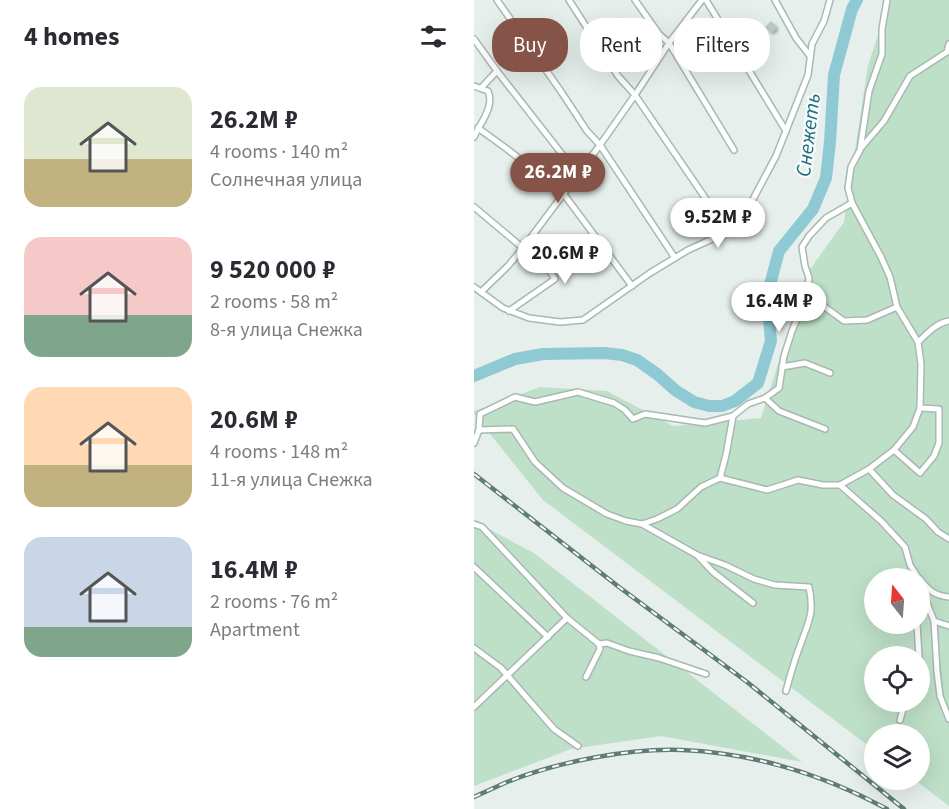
<!DOCTYPE html>
<meta charset="utf-8">
<style>
:root{--surface:#fff;--page:#f7f7f7;--text:#2b2b33;--muted:#7c7c81;--accent:#855347}
body{margin:0;font-family:"Source Sans 3",sans-serif;background:var(--page);color:var(--text);height:100vh;display:flex;flex-direction:column;font-size:22px;white-space:nowrap}
*{box-sizing:border-box;margin:0}
p{font-size:20px;color:var(--muted)}
.icon{flex:none;width:33px;height:33px;fill:none;stroke:currentColor;stroke-width:2;stroke-linecap:round;stroke-linejoin:round}
.map{position:relative;flex:1;overflow:hidden}
.drawer{display:flex;flex-direction:column;background:var(--surface);width:474px}
.drawer>*{flex:none}
.hud{position:absolute;left:18px;top:18px;width:366px;height:54px;display:flex;gap:12px}
.needle{width:39px;rotate:343deg}
.fabs{position:absolute;left:390px;top:568px;display:grid;gap:12px}
.fabs a{display:grid;place-items:center;width:66px;height:66px;border-radius:50%;background:var(--surface);box-shadow:0 6px 24px #0002;font-size:30px}
.price{position:absolute;translate:-50% -51px;padding:0 14px;border-radius:21px;background:#fff;color:#222;font-size:20px;line-height:39px;filter:drop-shadow(0 2px 3px #0008)}
.price::after{content:'';position:absolute;left:50%;top:36px;width:18px;height:14px;margin-left:-9px;background:inherit;clip-path:polygon(0 0,100% 0,50% 100%)}
.price.active{background:var(--accent);color:#fff}
ul{padding:0;list-style:none}
li{display:flex;align-items:center;gap:18px;height:150px;padding:0 24px}
li span{display:grid;place-items:center;flex:none;width:168px;height:120px;border-radius:18px;color:#555}
li>.icon{margin-inline-start:auto}
span .icon{width:72px;height:72px;fill:#fffc;stroke-width:1}
li b{font-size:26px}
h2{display:flex;justify-content:space-between;align-items:center;height:72px;padding:0 24px;font-size:26px}
.tag{padding:0 21px;border-radius:24px;background:var(--surface);box-shadow:0 6px 24px #0002;font-size:21px;line-height:54px}
.tag.active{background:var(--accent);color:#fff}
main{display:flex;flex:1;min-height:0}
.map>svg:first-child{display:block}
.green{fill:#bfe0c8;fill-rule:evenodd}
.lines{fill:none;stroke-linecap:round;stroke-linejoin:round}
.river{stroke:#8ec9d4;stroke-width:12}
.building{fill:#bbcac4;filter:url(#shadow)}
.minor-casing{stroke:#a8b8b2;stroke-width:8}
.minor{stroke:#fff;stroke-width:5}
.rail-casing{stroke:#5f7d75;stroke-width:4.5}
.rail{stroke:#f7fbf9;stroke-width:2;stroke-dasharray:7;stroke-linecap:butt}
.labels{text-anchor:middle;dominant-baseline:central;stroke-width:4.5;stroke-linejoin:round;paint-order:stroke}
.water-label{font-size:21px;font-style:italic;fill:#1c6f80;stroke:#f7fbf9}
</style>
<main>
<section class="drawer">
<h2>4 homes<svg class="icon" aria-label="filters" viewBox="0 0 24 24"><path d="M4 7h16M4 17h16"/><circle cx="9" cy="7" r="2"/><circle cx="15" cy="17" r="2"/></svg></h2>
<ul>
<li><span style="background:linear-gradient(#dfe7d0 60%,#c2b280 0)"><svg class="icon" aria-label="home" viewBox="0 0 24 24"><path d="M3 11l9-7 9 7M6 9v11h12V9"/></svg></span><div><b>26.2M ₽</b><p>4 rooms · 140 m²</p><p>Солнечная улица</p></div></li>
<li><span style="background:linear-gradient(#f6c9c9 65%,#7fa58c 0)"><svg class="icon" aria-label="home" viewBox="0 0 24 24"><path d="M3 11l9-7 9 7M6 9v11h12V9"/></svg></span><div><b>9 520 000 ₽</b><p>2 rooms · 58 m²</p><p>8-я улица Снежка</p></div></li>
<li><span style="background:linear-gradient(#ffd9b3 65%,#c2b280 0)"><svg class="icon" aria-label="home" viewBox="0 0 24 24"><path d="M3 11l9-7 9 7M6 9v11h12V9"/></svg></span><div><b>20.6M ₽</b><p>4 rooms · 148 m²</p><p>11-я улица Снежка</p></div></li>
<li><span style="background:linear-gradient(#c9d6e8 75%,#7fa58c 0)"><svg class="icon" aria-label="home" viewBox="0 0 24 24"><path d="M3 11l9-7 9 7M6 9v11h12V9"/></svg></span><div><b>16.4M ₽</b><p>2 rooms · 76 m²</p><p>Apartment</p></div></li>
</ul>
</section>
<div class="map">
<svg width="475" height="809" viewBox="0 0 475 809">
<defs>
<filter id="shadow"><feDropShadow dx="2.5" dy="2.5" stdDeviation="1.5" flood-color="#0004"/></filter>
</defs>
<rect width="100%" height="100%" fill="#e6efeb"/>
<g class="green">
<path d="M416 0H475V806L441 780H446V735H400V750L69 500 0 414V411L66 387 133 391 199 426 287 418 332 275 370 222 394 65ZM400 579H446V624H400ZM400 657H446V702H400Z"/>
<path d="M0 521 60 553 328 762 187 736 97 749 0 786Z"/>
</g>
<g class="lines">
<path class="river" d="M0 376 41 359 69 354 130 353 148 355 163 360 183 374 201 390 220 402 235 406H248L261 401 284 383 297 341 293 296 305 251 339 209 352 178 356 142 360 75 378 9 383 0"/>
</g>
<path class="building" d="M297 21 303 27 297 33 291 27Z"/>
<g class="lines">
<defs>
<g id="minor">
<path d="M23 0 88 93 113 131 126 145 201 258"/>
<path d="M95 0 144 76 161 95 253 230"/>
<path d="M161 0 185 34 195 43 260 150"/>
<path d="M232 0 312 131"/>
<path d="M301 0 322 38 336 56"/>
<path d="M0 39 23 71 91 158 105 172"/>
<path d="M0 86 14 91C21 107 6 123 0 137"/>
<path d="M7 88 23 71"/>
<path d="M4 128 33 149 89 193 158 286"/>
<path d="M387 148 410 121 436 76 473 52 475 44"/>
<path d="M0 207 49 248"/>
<path d="M0 287 29 308 55 318 86 322 109 320 176 273 214 250 236 240 253 230 277 203 302 156 334 75 338 44 350 21 356 0"/>
<path d="M7 292 34 266 49 248 126 145 161 95 195 43 228 0"/>
<path d="M333 294 370 321 393 320 423 307"/>
<path d="M35 311 81 279 55 240"/>
<path d="M444 342C453 334 462 323 475 321"/>
<path d="M308 367 331 363 356 373"/>
<path d="M291 398 305 411 351 429"/>
<path d="M5 430 39 429 61 462 89 488 133 514 152 521 168 524 183 519 203 509 227 487 246 478 293 490 324 480 349 485H366L395 469 420 450 439 427 446 408 447 364 444 342 423 307 416 277 407 257 378 203 374 188 377 167 386 150 395 91 408 54V29L413 0"/>
<path d="M0 443 5 430 6 414 41 397 61 402 104 392 140 403 151 410 159 419 171 414 231 423 259 416"/>
<path d="M420 450 446 473 460 456 465 443V409L446 408"/>
<path d="M395 469 419 495 452 519 464 532 475 539"/>
<path d="M246 478 252 455 259 416 274 404 291 398 305 388 310 356 318 331 333 294 335 278 331 266 328 247 335 236 352 218 378 203"/>
<path d="M366 485 407 521 431 547 436 565 445 579"/>
<path d="M0 524 8 527 93 618 125 644 133 643 155 651 185 658 232 674"/>
<path d="M168 524 223 555 239 572 279 603"/>
<path d="M223 555 251 565 280 579 301 585 335 587C341 614 334 622 326 646 320 661 316 676 312 691"/>
<path d="M0 567 74 637"/>
<path d="M446 579C454 590 461 596 475 597"/>
<path d="M451 598 460 621 463 671 466 696 475 719"/>
<path d="M460 621 475 626"/>
<path d="M443 624 445 657"/>
<path d="M0 648 27 668 80 729 104 746"/>
<path d="M446 661V675"/>
<path d="M112 677 126 649 125 644"/>
<path d="M0 707 93 618"/>
<path d="M426 720 431 702"/>
</g>
</defs>
<use href="#minor" class="minor-casing"/>
<use href="#minor" class="minor"/>
<defs>
<g id="rail">
<path d="M0 474 145 587 273 682 430 809"/>
<path d="M0 797C11 792 22 787 33 782 83 762 154 748 208 750 280 753 350 775 413 809"/>
</g>
</defs>
<use href="#rail" class="rail-casing"/>
<use href="#rail" class="rail"/>
</g>
<g class="labels">
<g class="water-label">
<text transform="translate(334 135) rotate(-83)">Снежеть</text>
</g>
</g>
</svg>
<div class="fabs">
<a><svg class="needle" viewBox="-14 -14 28 28"><path d="M0-13l5 13h-10z" fill="#e53935"/><path d="M0 13l5-13h-10z" fill="#7c7c81"/></svg></a>
<a><svg class="icon" aria-label="locate" viewBox="0 0 24 24"><circle cx="12" cy="12" r="6"/><path d="M12 2v4M12 18v4M2 12h4M18 12h4"/></svg></a>
<a><svg class="icon" aria-label="layers" viewBox="0 0 24 24"><path d="M12 4l9 5-9 5-9-5zM3 14l9 5 9-5"/></svg></a>
</div>
<b class="price active" style="left:84px;top:204px">26.2M ₽</b>
<b class="price" style="left:244px;top:249px">9.52M ₽</b>
<b class="price" style="left:91px;top:285px">20.6M ₽</b>
<b class="price" style="left:305px;top:333px">16.4M ₽</b>
<div class="hud">
<a class="tag active">Buy</a>
<a class="tag">Rent</a>
<a class="tag">Filters</a>
</div>
</div>
</main>
